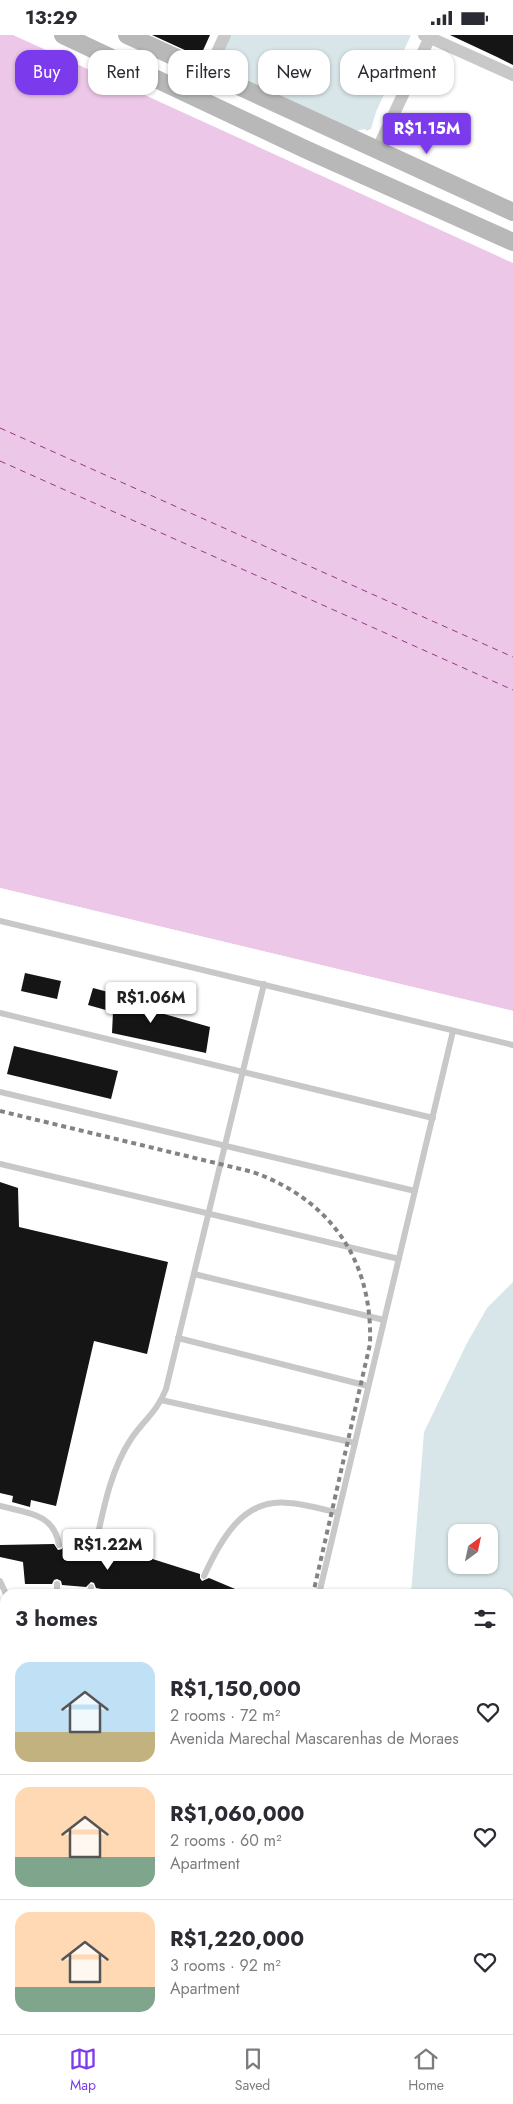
<!DOCTYPE html>
<meta charset="utf-8">
<style>
:root{--surface:#fff;--page:#f7f7f7;--text:#2b2b33;--muted:#7c7c81;--line:#e1e1e2;--accent:#7c3aed}
body{margin:0;font-family:Jost,sans-serif;background:var(--page);color:var(--text);height:100vh;display:flex;flex-direction:column;font-size:19px;white-space:nowrap}
*{box-sizing:border-box;margin:0}
p{font-size:16px;color:var(--muted)}
.icon{flex:none;width:28px;height:28px;fill:none;stroke:currentColor;stroke-width:2;stroke-linecap:round;stroke-linejoin:round}
.map{position:relative;flex:1;overflow:hidden}
.details{position:absolute;left:0px;top:1554px;width:514px;height:446px;display:flex;flex-direction:column;background:var(--surface);border-radius:15px 15px 0 0;box-shadow:0 1px 4px #0004}
.details>*{flex:none}
.hud{position:absolute;left:15px;top:15px;width:484px;height:45px;display:flex;gap:10px}
.needle{width:32px;rotate:33deg}
.fabs{position:absolute;left:448px;top:1489px;display:grid;gap:10px}
.fabs a{display:grid;place-items:center;width:50px;height:50px;border-radius:10px;background:var(--surface);box-shadow:0 1px 4px #0004;font-size:25px}
.price{position:absolute;translate:-50% -42px;padding:0 11px;border-radius:5px;background:#fff;color:#222;font-size:16px;line-height:32px;filter:drop-shadow(0 1px 2px #0008)}
.price::after{content:'';position:absolute;left:50%;top:30px;width:15px;height:11px;margin-left:-8px;background:inherit;clip-path:polygon(0 0,100% 0,50% 100%)}
.price.on{background:var(--accent);color:#fff}
ul{padding:0;list-style:none}
li{display:flex;align-items:center;gap:15px;height:125px;padding:0 15px}
li+li{border-top:1px solid var(--line)}
li span{display:grid;place-items:center;flex:none;width:140px;height:100px;border-radius:15px;color:#555}
li>.icon{margin-inline-start:auto}
span .icon{width:60px;height:60px;fill:#fffc;stroke-width:1}
li b{font-size:21px}
h2{display:flex;justify-content:space-between;align-items:center;height:60px;padding:0 15px;font-size:21px}
.tag{padding:0 18px;border-radius:15px;background:var(--surface);box-shadow:0 1px 4px #0004;font-size:18px;line-height:45px}
.tag.on{background:var(--accent);color:#fff}
.status{display:flex;justify-content:space-between;align-items:center;height:35px;padding:0 25px;background:var(--surface);direction:ltr}
.status svg{height:14px;fill:currentColor}
.tab-bar{display:flex;justify-content:space-around;align-items:center;height:70px;border-top:1px solid var(--line);background:var(--surface);font-size:14px;color:var(--muted)}
.tab-bar a{display:grid;justify-items:center;gap:2px}
.tab-bar .on{color:var(--accent)}
.map>svg:first-child{display:block}
.green{fill:#d9e6e9;fill-rule:evenodd}
.water{fill:#ecc7e7}
.pier{fill:#fff}
.lines{fill:none;stroke-linecap:round;stroke-linejoin:round}
.ferry{stroke:#923a87;stroke-width:1;stroke-dasharray:6 5;stroke-linecap:butt}
.building{fill:#151515}
.lane{stroke:#c8c8c8;stroke-width:6}
.street{stroke:#c8c8c8;stroke-width:12}
.secondary{stroke:#b8b8b8;stroke-width:18}
.rail{stroke:#838383;stroke-width:4;stroke-dasharray:5 4;stroke-linecap:butt}
</style>
<div class="status"><b>13:29</b><svg viewBox="0 0 49 12"><path d="M0 12V9h3v3zM5 12V6h3v6zM10 12V3h3v9zM15 12V0h3v12zM26 1h20v11H26zM47 4h2v5h-2z"/></svg></div>
<div class="map">
<svg width="513" height="1999" viewBox="0 0 513 1999">
<rect width="100%" height="100%" fill="#fff"/>
<g class="green">
<path d="M230 0H411L376 77 371 94 366 96 365 94 355 96 212 40Z"/>
<path d="M513 1247V1897L509 1899V1559H411L424 1397 467 1308 487 1273ZM456 1498H489V1530H456Z"/>
</g>
<path class="water" d="M0 0H13L513 228V976L0 853Z"/>
<path class="pier" d="M0 853 513 976V979L0 856Z"/>
<g class="lines">
<g class="ferry">
<path d="M0 393 513 622"/>
<path d="M0 426 513 655"/>
</g>
</g>
<g class="building">
<path d="M152 0H210L200 22Z"/>
<path d="M450 0H513V30L497 22Z"/>
<path d="M25 938 61 946 57 964 21 956Z"/>
<path d="M93 953 123 961 122 967 210 992 206 1018 112 998 113 977 88 970Z"/>
<path d="M14 1011 118 1036 111 1064 7 1039Z"/>
<path d="M0 1147 18 1153 19 1192 168 1227 147 1319 94 1306 56 1471 31 1465 30 1472 12 1467 13 1461 0 1458Z"/>
<path d="M54 1509 58 1515 62 1514 64 1510 83 1511 90 1512 91 1516 94 1518 98 1517 100 1513 143 1521 200 1539V1543L202 1546 209 1543 247 1559H129L96 1553 94 1548 91 1547 86 1552 62 1550 61 1546 57 1544 54 1545 52 1549H25L23 1527 0 1522V1510Z"/>
</g>
<g class="lines">
<g class="lane">
<path d="M0 886 513 1010"/>
<path d="M0 978 433 1083"/>
<path d="M0 1057 415 1156"/>
<path d="M0 1129 399 1224"/>
<path d="M194 1239 384 1285"/>
<path d="M178 1303 368 1351"/>
<path d="M161 1365 355 1408"/>
<path d="M0 1471C27 1478 54 1478 59 1510"/>
<path d="M95 1513C103 1476 110 1436 131 1404 144 1385 157 1377 166 1354L264 949"/>
<path d="M204 1541C220 1506 243 1462 289 1468 305 1469 322 1474 338 1478"/>
<path d="M0 1546 6 1559"/>
<path d="M57 1559V1549"/>
<path d="M90 1559 91 1552"/>
<path d="M319 1559 453 996"/>
<path d="M0 1677 5 1679"/>
<path d="M0 1713 5 1727"/>
<path d="M0 1816 5 1805"/>
<path d="M252 1995 255 1999"/>
<path d="M352 1995 355 1999"/>
<path d="M170 1999 173 1995"/>
</g>
<g class="street">
<path d="M424 0 513 40"/>
<path d="M208 37 225 0"/>
<path d="M377 115 431 0"/>
</g>
<g class="secondary">
<path d="M63 0 307 115 513 207"/>
<path d="M127 0 513 177"/>
<path d="M0 1778 5 1769"/>
<path d="M0 1828 5 1822"/>
</g>
<g class="rail">
<path d="M0 1076 253 1137C331 1165 373 1226 370 1309L313 1559"/>
<path d="M304 1995V1999"/>
<path d="M315 1995 316 1999"/>
<path d="M235 1999 237 1995"/>
</g>
</g>
</svg>
<div class="fabs">
<a><svg class="needle" viewBox="-14 -14 28 28"><path d="M0-13l5 13h-10z" fill="#e53935"/><path d="M0 13l5-13h-10z" fill="#7c7c81"/></svg></a>
</div>
<b class="price on" style="left:427px;top:120px">R$1.15M</b>
<b class="price" style="left:151px;top:989px">R$1.06M</b>
<b class="price" style="left:108px;top:1536px">R$1.22M</b>
<div class="hud">
<a class="tag on">Buy</a>
<a class="tag">Rent</a>
<a class="tag">Filters</a>
<a class="tag">New</a>
<a class="tag">Apartment</a>
</div>
<section class="details">
<h2>3 homes<svg class="icon" aria-label="filters" viewBox="0 0 24 24"><path d="M4 7h16M4 17h16"/><circle cx="9" cy="7" r="2"/><circle cx="15" cy="17" r="2"/></svg></h2>
<ul>
<li><span style="background:linear-gradient(#bfe0f5 70%,#c2b280 0)"><svg class="icon" aria-label="home" viewBox="0 0 24 24"><path d="M3 11l9-7 9 7M6 9v11h12V9"/></svg></span><div><b>R$1,150,000</b><p>2 rooms · 72 m²</p><p>Avenida Marechal Mascarenhas de Moraes</p></div><svg class="icon" aria-label="heart" viewBox="0 0 24 24"><path d="M12 20l-8-8c-3-5 5-10 8-4 3-6 11-1 8 4z"/></svg></li>
<li><span style="background:linear-gradient(#ffd9b3 70%,#7fa58c 0)"><svg class="icon" aria-label="home" viewBox="0 0 24 24"><path d="M3 11l9-7 9 7M6 9v11h12V9"/></svg></span><div><b>R$1,060,000</b><p>2 rooms · 60 m²</p><p>Apartment</p></div><svg class="icon" aria-label="heart" viewBox="0 0 24 24"><path d="M12 20l-8-8c-3-5 5-10 8-4 3-6 11-1 8 4z"/></svg></li>
<li><span style="background:linear-gradient(#ffd9b3 75%,#7fa58c 0)"><svg class="icon" aria-label="home" viewBox="0 0 24 24"><path d="M3 11l9-7 9 7M6 9v11h12V9"/></svg></span><div><b>R$1,220,000</b><p>3 rooms · 92 m²</p><p>Apartment</p></div><svg class="icon" aria-label="heart" viewBox="0 0 24 24"><path d="M12 20l-8-8c-3-5 5-10 8-4 3-6 11-1 8 4z"/></svg></li>
</ul>
</section>
</div>
<nav class="tab-bar">
<a class="on"><svg class="icon" aria-label="map" viewBox="0 0 24 24"><path d="M3 6l6-2 6 2 6-2v14l-6 2-6-2-6 2zM9 4v14M15 6v14"/></svg>Map</a>
<a><svg class="icon" aria-label="saved" viewBox="0 0 24 24"><path d="M7 4h10v16l-5-4-5 4z"/></svg>Saved</a>
<a><svg class="icon" aria-label="home" viewBox="0 0 24 24"><path d="M3 11l9-7 9 7M6 9v11h12V9"/></svg>Home</a>
</nav>
